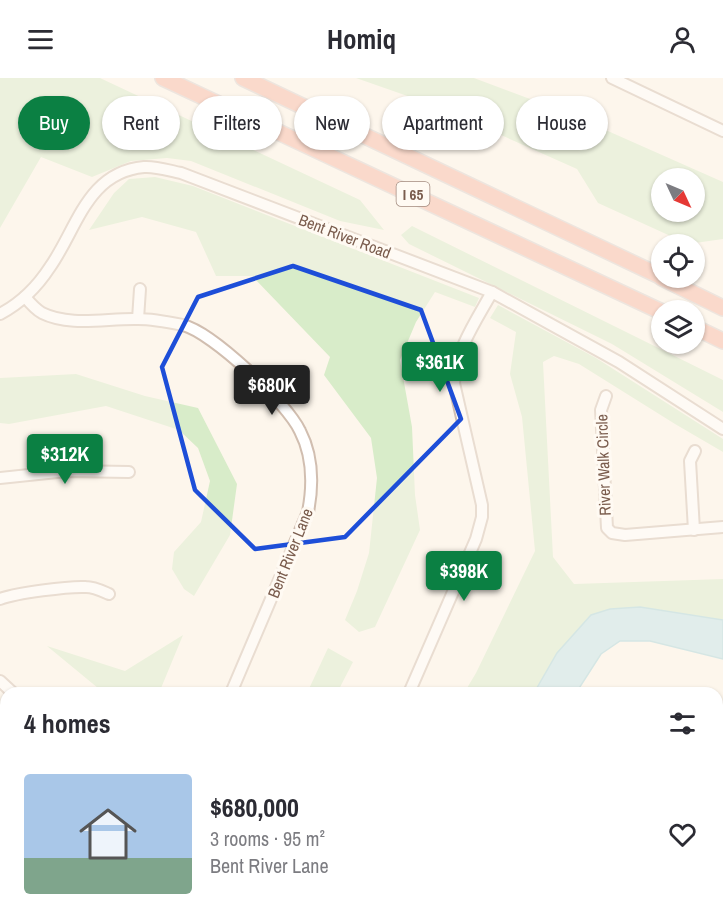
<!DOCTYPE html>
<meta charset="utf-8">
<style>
:root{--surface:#fff;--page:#f7f7f7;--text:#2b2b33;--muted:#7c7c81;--line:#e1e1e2;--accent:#0b8043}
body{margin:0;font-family:"Archivo Narrow",sans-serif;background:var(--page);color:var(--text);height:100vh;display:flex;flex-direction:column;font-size:22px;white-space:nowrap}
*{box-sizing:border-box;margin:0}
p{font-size:20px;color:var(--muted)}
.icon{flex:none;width:33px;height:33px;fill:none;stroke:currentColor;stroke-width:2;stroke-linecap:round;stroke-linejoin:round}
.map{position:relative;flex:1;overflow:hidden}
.details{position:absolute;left:0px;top:609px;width:723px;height:234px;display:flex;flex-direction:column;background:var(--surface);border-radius:18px 18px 0 0;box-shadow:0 2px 4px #0004}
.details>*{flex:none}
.banner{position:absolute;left:18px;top:18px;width:687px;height:54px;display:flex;gap:12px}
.needle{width:39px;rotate:134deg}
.controls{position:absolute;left:651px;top:90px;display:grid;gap:12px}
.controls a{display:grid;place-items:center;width:54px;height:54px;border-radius:50%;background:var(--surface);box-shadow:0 2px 4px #0004;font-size:30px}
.price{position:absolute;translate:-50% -51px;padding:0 14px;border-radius:6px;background:var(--accent);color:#fff;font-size:20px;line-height:39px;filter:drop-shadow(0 2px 3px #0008)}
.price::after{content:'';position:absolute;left:50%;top:36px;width:18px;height:14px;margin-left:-9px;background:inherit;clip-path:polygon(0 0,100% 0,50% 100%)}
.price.selected{background:#222;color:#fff}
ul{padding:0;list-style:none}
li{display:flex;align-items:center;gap:18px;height:150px;padding:0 24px}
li+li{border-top:2px solid var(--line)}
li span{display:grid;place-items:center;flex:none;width:168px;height:120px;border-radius:6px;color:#555}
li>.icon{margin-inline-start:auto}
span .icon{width:72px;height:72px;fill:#fffc;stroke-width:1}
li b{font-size:26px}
h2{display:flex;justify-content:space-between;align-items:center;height:72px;padding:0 24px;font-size:26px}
.tag{padding:0 21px;border-radius:27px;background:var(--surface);box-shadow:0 2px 4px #0004;font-size:21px;line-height:54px}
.tag.selected{background:var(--accent);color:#fff}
header{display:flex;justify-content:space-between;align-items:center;height:78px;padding:0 24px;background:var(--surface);font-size:27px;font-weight:700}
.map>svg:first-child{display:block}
.green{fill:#d8ecc9;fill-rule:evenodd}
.water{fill:#bfe3e8;stroke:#a5d3da;stroke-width:1.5}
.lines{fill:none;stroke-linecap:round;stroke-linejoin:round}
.minor-casing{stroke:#d1beb0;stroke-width:14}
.highway-casing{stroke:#dad1cd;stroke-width:18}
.minor{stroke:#fff;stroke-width:10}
.highway{stroke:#f7b7a3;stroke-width:15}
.marked{fill:none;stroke:#1d4ed8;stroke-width:4.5;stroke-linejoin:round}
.labels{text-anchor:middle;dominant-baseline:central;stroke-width:6;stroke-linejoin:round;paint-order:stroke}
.shield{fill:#fffaf3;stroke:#a28b7f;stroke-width:1.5}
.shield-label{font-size:15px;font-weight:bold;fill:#7a5c4d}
.street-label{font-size:16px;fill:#7a5c4d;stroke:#fffaf3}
</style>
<header><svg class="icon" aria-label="menu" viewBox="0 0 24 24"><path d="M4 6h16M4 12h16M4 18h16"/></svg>Homiq<svg class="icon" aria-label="person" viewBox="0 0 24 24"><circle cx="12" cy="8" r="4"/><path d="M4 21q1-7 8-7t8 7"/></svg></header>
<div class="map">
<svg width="723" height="843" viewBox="0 0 723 843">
<rect width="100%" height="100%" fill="#fdf6ec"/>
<g class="green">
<path d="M0 0H100L360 122 384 152 340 143 191 83 167 80 131 83 92 99 41 79 0 150Z"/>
<path d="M356 0H474L565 34 723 104V161L688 166 598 125 577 91 436 28ZM662 100H694V134H662Z"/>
<path d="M155 99 193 108 479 220 475 229 435 214 416 244 400 282 412 349 415 417 420 452 375 549 359 554 345 542 357 513 369 475 377 400 371 360 324 297 330 279 252 198H216L196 154 142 139 89 152 114 115 129 101Z"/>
<path d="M412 148 723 302V334L612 266 409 166 401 157Z"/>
<path d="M498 227 596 280 723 361V374L675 346 579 286 554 278 543 284 553 479 574 506 723 501V542L640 529 610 531 591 537 557 575 534 615H464L476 595 535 473 522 339 510 296 516 254 490 240Z"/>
<path d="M76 296 145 318 198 330 237 406 230 457 194 518 184 511 172 491 174 474 201 444 210 403 198 370 179 352 106 328 9 346 0 345V300Z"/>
<path d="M183 557 159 615H104L47 568 125 593Z"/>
<path d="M328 570 353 584 337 615H307Z"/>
<path d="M0 809 6 811V837H154L152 843H0Z"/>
</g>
<path class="water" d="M640 529 723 542V581L650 563H620L601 576 576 615H534L557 575 591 537 610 531Z"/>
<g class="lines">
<defs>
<g id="minor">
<path d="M612 0 723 53"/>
<path d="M25 219C30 225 35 231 42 235 70 249 107 240 138 241 153 241 168 244 183 247 213 255 287 325 300 353 313 378 313 408 308 434L231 615"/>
<path d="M0 236C21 225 37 209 50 189 77 151 87 94 144 89 156 88 170 93 181 95L492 214 619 284 723 351"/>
<path d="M138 241 140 211"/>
<path d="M606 318 601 332 607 450 612 455 625 457 723 449"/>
<path d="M0 400 67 393 129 394"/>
<path d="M694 452 690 383 695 373"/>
<path d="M0 521C16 515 69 508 86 509 94 509 102 513 109 516"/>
<path d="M0 603 13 615"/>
<path d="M409 615 476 461 482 439V427L454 305C456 271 476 243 492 214"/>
<path d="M295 837V843"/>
</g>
<g id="highway">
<path d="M163 0 662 234"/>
<path d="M243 0 662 199"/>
<path d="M662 200 723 230"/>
<path d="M694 249 723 263"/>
</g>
</defs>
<use href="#minor" class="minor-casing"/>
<use href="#highway" class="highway-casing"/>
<use href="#minor" class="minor"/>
<use href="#highway" class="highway"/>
</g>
<path d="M0 0H723V843H0ZM293 188 421 232 461 341 345 459 255 471 195 412 162 289 198 219Z" fill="#fdf6ec" fill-opacity=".55" fill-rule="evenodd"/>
<path class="marked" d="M293 188 421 232 461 341 345 459 255 471 195 412 162 289 198 219Z"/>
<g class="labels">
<rect class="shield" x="396.5" y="104" width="33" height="24" rx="4.5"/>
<g class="shield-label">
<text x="413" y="116">I 65</text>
</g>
<g class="street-label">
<text transform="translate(345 158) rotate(21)">Bent River Road</text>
<text transform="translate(603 387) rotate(-92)">River Walk Circle</text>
<text transform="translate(290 475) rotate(-68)">Bent River Lane</text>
</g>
</g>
</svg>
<div class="controls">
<a><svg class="needle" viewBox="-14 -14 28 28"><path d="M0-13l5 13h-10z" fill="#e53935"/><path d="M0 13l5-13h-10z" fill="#7c7c81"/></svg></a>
<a><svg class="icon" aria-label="locate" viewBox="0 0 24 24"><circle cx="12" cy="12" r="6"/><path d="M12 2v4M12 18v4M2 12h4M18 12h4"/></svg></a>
<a><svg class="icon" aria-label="layers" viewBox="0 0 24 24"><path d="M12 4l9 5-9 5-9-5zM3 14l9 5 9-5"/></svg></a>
</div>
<b class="price" style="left:440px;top:315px">$361K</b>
<b class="price selected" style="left:272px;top:338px">$680K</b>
<b class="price" style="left:65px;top:407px">$312K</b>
<b class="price" style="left:464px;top:524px">$398K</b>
<div class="banner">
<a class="tag selected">Buy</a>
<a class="tag">Rent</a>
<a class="tag">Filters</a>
<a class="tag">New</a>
<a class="tag">Apartment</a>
<a class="tag">House</a>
</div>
<section class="details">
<h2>4 homes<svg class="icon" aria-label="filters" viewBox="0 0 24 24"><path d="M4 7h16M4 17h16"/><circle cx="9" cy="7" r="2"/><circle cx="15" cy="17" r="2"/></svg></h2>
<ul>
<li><span style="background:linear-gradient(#a9c7e8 70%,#7fa58c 0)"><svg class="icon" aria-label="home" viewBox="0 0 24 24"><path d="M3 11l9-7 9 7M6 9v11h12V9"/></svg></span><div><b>$680,000</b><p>3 rooms · 95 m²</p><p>Bent River Lane</p></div><svg class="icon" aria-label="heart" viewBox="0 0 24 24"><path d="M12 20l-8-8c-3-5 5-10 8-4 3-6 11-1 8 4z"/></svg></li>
</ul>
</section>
</div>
